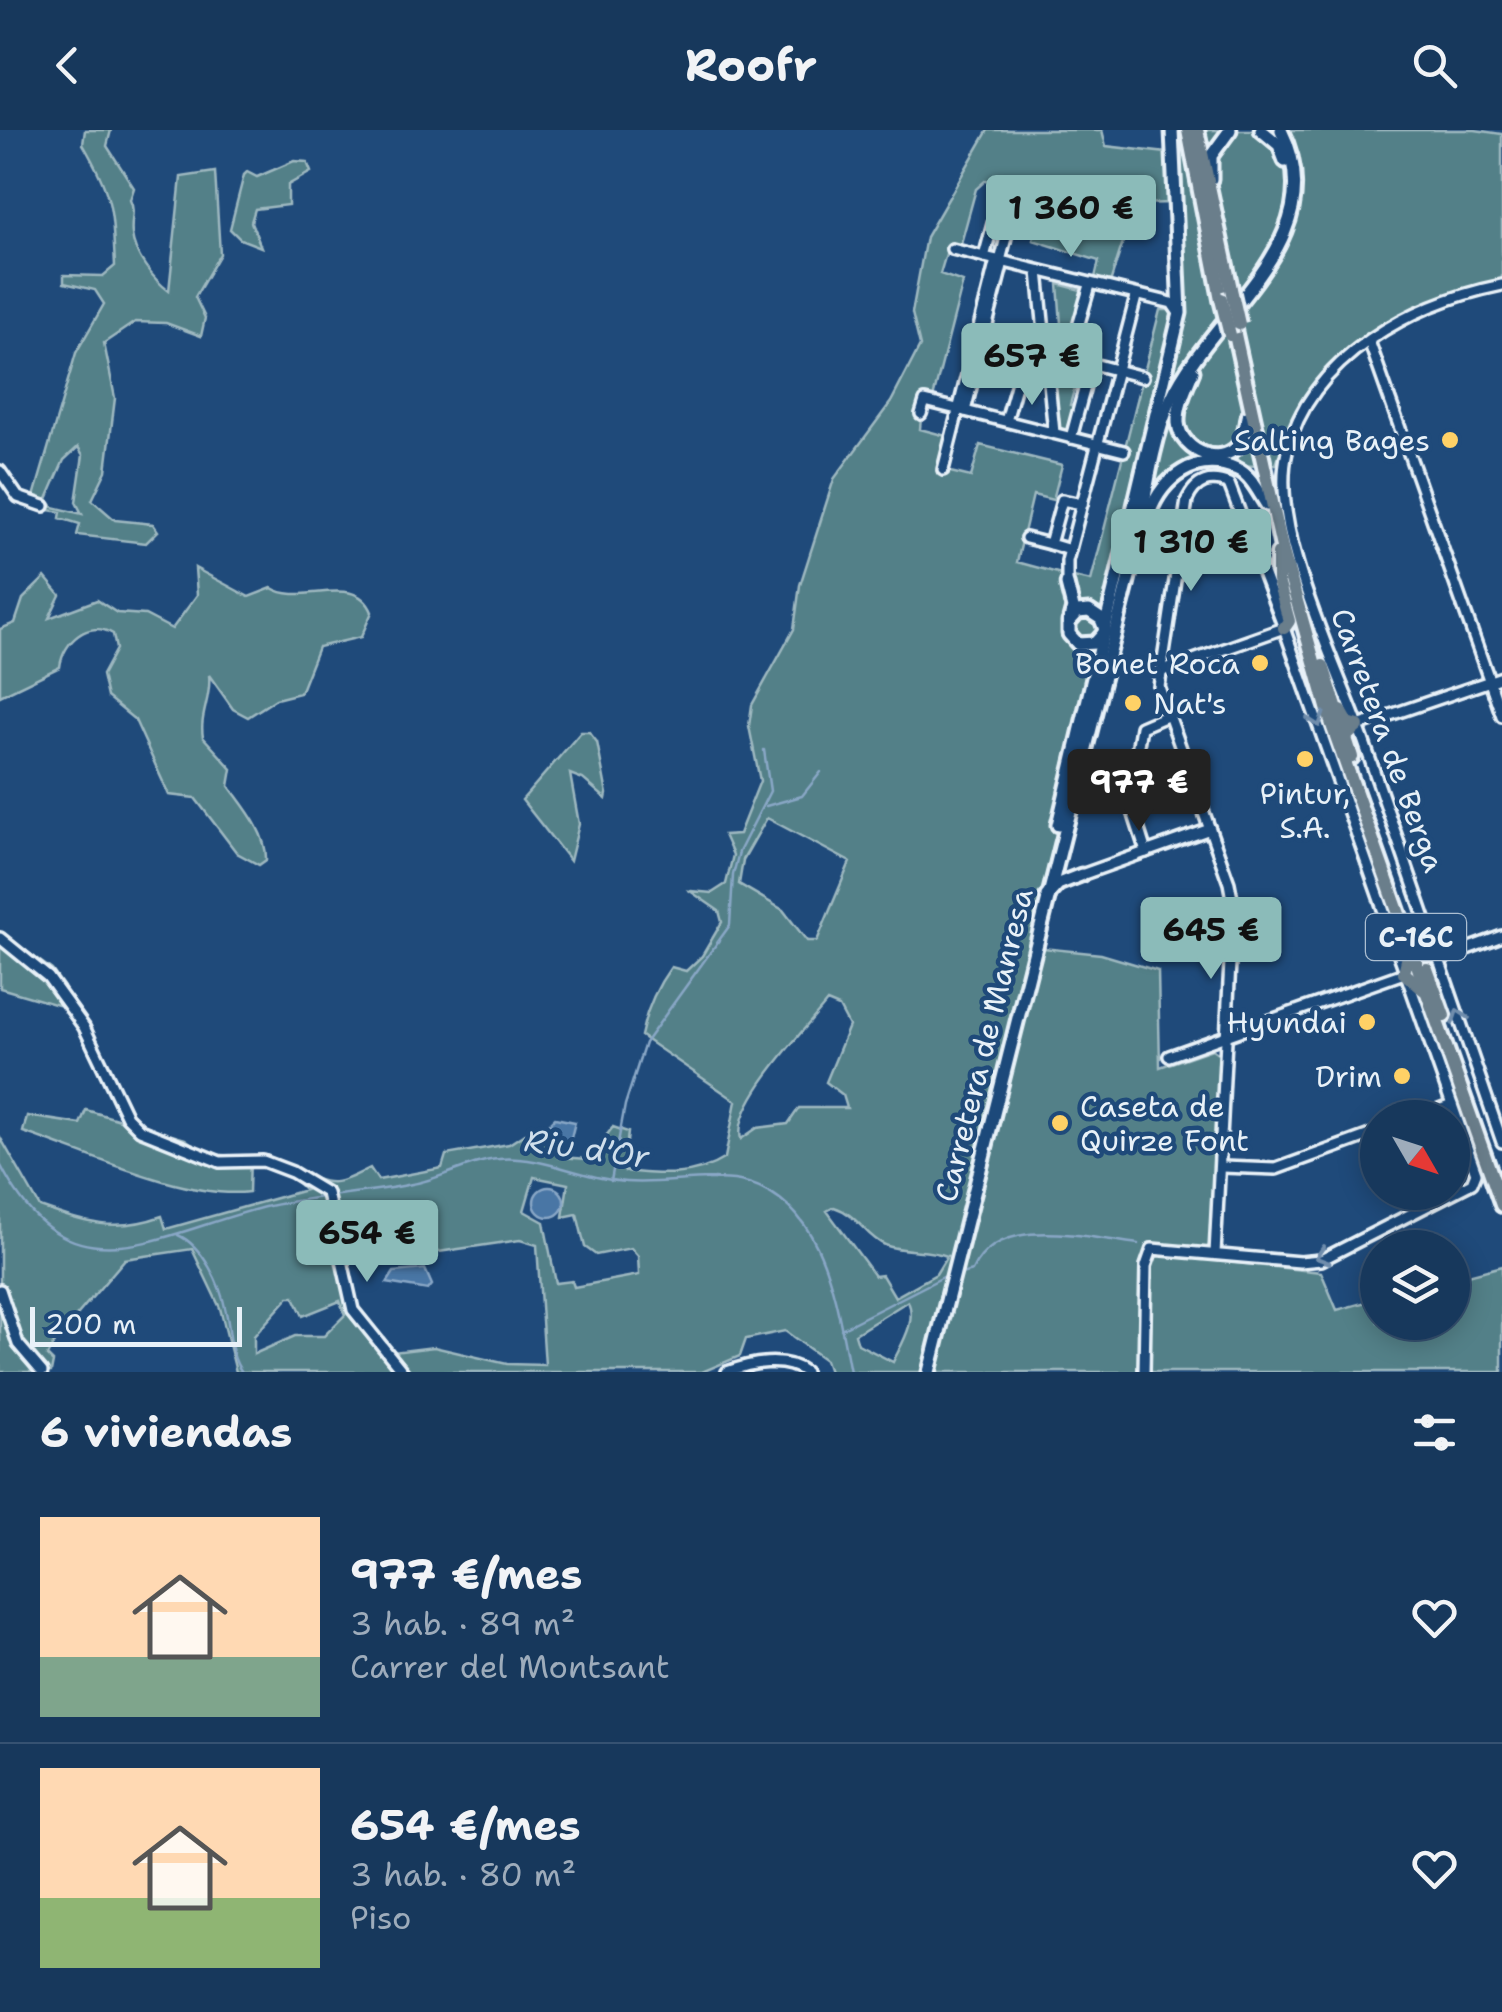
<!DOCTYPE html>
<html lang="es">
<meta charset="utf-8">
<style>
:root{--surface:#17385c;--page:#203f62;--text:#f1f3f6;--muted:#9eacbb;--line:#365272;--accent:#8bbbb9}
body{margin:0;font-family:"Shantell Sans",sans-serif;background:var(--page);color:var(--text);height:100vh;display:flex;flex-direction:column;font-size:38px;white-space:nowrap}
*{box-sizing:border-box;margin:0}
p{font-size:32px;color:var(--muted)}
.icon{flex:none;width:55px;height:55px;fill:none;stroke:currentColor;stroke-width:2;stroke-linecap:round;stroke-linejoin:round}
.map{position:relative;height:1242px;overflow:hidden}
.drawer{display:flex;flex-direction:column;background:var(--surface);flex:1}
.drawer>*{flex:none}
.needle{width:65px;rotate:129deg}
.buttons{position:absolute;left:1360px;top:970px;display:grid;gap:20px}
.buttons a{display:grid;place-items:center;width:110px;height:110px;border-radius:50%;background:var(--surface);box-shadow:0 5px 25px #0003,0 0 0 2px var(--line);font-size:50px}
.scale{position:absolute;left:30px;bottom:25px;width:212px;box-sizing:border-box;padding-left:10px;border:5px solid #e8f1f8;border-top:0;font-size:28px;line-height:35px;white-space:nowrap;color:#e8f1f8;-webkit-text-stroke:8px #1f4a7a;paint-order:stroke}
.price{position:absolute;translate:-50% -85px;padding:0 22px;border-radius:10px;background:var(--accent);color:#111;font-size:32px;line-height:65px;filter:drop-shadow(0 2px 5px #0008)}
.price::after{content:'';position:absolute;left:50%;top:60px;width:30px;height:22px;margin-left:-15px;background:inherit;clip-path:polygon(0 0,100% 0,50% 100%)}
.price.current{background:#222;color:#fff}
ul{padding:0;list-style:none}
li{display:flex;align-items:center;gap:30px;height:250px;padding:0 40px}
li+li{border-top:2px solid var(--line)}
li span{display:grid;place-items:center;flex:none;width:280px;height:200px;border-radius:0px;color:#555}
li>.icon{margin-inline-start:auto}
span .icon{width:120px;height:120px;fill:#fffc;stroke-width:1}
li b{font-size:42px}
h2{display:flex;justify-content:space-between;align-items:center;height:120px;padding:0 40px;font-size:42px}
header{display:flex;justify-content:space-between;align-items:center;height:130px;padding:0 40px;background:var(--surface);font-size:45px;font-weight:700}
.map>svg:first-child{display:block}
.green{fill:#538088;stroke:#9eb8c0;stroke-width:2.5;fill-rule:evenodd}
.water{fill:#4a76a5;stroke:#89a7c6;stroke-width:2.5}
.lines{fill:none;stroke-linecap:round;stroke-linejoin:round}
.stream{stroke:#89a7c6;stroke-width:2.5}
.street-casing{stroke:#e8f1f8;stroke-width:16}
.secondary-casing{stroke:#e8f1f8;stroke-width:19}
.primary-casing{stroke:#e8f1f8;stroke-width:20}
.street{stroke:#1f4a7a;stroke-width:9}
.secondary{stroke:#1f4a7a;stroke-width:11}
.primary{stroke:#6b7e8b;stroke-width:12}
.primary-bridge-casing{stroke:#e8f1f8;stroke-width:20;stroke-linecap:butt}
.primary-bridge{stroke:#6b7e8b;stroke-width:12}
.oneway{stroke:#6f8dac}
.poi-dot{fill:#ffd166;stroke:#1f4a7a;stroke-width:4}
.labels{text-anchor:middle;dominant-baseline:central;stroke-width:9;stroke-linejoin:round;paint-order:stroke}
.shield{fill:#1f4a7a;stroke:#acbfd2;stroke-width:2.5}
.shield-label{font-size:28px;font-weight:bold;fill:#e8f1f8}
.poi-label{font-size:30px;fill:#e8f1f8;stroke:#1f4a7a;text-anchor:end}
.street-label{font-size:30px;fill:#e8f1f8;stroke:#1f4a7a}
.water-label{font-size:32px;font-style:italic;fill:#d0dfec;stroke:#1f4a7a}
</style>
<header><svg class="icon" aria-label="back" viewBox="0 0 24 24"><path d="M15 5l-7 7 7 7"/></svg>Roofr<svg class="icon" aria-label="search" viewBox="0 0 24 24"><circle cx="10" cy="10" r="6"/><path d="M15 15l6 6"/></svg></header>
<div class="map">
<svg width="1502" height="1242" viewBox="0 0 1502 1242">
<rect width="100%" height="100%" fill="#1f4a7a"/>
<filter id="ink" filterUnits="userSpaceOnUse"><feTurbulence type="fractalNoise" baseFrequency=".01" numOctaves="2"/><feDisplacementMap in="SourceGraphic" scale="20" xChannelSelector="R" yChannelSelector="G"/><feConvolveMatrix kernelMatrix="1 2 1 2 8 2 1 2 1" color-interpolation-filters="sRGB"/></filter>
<g filter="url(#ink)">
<g class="green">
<path d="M85 0H111L107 16 134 58 130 70C136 82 130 91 132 104 134 125 153 149 169 161L181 47 215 42 220 124 195 167 205 188 201 206 166 193 135 192 104 213 115 268 106 341 92 370 115 390 153 394 158 401 146 413 77 405 80 394 60 388 61 382 31 377 76 223 104 174 95 160 64 153V145L103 146 115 136C112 78 113 66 83 14ZM78 317 83 325 76 372 82 384 53 377 47 369 64 330Z"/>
<path d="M988 0H1102L1106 16 1167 23 1168 0H1475L1502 4V151C1395 169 1312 230 1276 334 1227 342 1207 320 1161 348L1042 818 1101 824 1158 841 1160 937 1212 919 1223 927 1210 1120 1151 1113 1155 1124 1321 1142 1337 1180 1377 1169 1378 1192H1452L1453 1149 1502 1136V1242H829L825 1230 785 1201 746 1209 740 1226 702 1242H236L220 1178 192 1119 125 1129 55 1211 47 1226 53 1232 51 1242H0V1007L40 1077C86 1093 115 1103 162 1086L166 1099 305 1060 292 1047 298 1040C330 1059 338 1054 370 1038L378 1050 442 1038 446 1025 509 1014 532 999H540L559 1027 588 1029 613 997 628 1002 624 1041C660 1045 694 1048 725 1028L736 971 641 906C646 880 655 859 671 837L686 841 702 826 722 792 719 781 690 761 712 763 726 754 733 725 724 705 739 704 760 651 749 596 752 575 794 499 800 455 834 349 891 272 920 216 912 183 926 107ZM986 50 1034 62 1043 76 1033 110 1099 131 1094 152 1109 156 1135 74 1172 73 1176 180H1160L1091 451 1074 447V455L1063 452 1058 443 1017 432 1033 365 1053 370 1062 335 980 315 971 347 938 339 946 306 920 299 923 266 933 268 963 152 940 144 949 114 960 117 976 59ZM767 688 850 732 817 811H807L783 780 739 754 743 730ZM827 872 839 877 849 896 826 952 843 965 847 978H799L788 994 757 998 741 1009C732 974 804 901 827 872ZM534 1047 568 1054 563 1087 577 1084 585 1117 596 1125 631 1118 638 1126 639 1145 574 1157 572 1151 556 1153 544 1092 524 1081ZM834 1077C857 1084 865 1106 885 1115 901 1122 928 1119 947 1126L936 1144 895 1167 882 1145 875 1146 827 1081ZM421 1086 431 1123 520 1110 537 1115 545 1235 507 1234 434 1217 393 1222 355 1175 338 1097ZM289 1167H294L303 1186 340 1171 345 1185 324 1206H295L254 1224V1206ZM908 1171C917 1191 902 1213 893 1232L858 1214 855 1204Z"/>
<path d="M294 31 307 32 311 42 288 55V75L255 79 251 92 261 117 240 109 230 99 244 45 247 42 257 47Z"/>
<path d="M1058 154 1085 161 1069 223 1063 221Z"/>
<path d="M1051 228 1086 238 1080 261 1074 260 1070 275 1077 277 1070 303 1057 299Z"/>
<path d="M195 438 249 467 272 458C301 477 355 441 372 482L361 507 318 517 300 563 276 569 248 587 233 579 209 545C212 567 199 585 203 607L232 639 229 656C244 677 267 703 266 730L259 735 237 723 195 668 169 665 135 590 107 567 102 545 116 519 113 504C88 489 63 512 60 537L0 566V499L15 493 23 469 45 447 60 465 49 488 97 470 117 483 145 485 172 499 197 465Z"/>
<path d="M581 602H589L597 612 607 664 606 669 583 649 570 644 579 694 570 731 522 670Z"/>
<path d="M0 802 52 840 64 857 58 875 0 858Z"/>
<path d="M86 980 185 1009 207 1024 250 1027 249 1062C187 1070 84 1022 23 1002L27 986 80 994Z"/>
</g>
<g class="water">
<path d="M555 988 575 992 568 1020H560L548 995Z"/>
<circle cx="549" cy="1072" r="15"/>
<path d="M425 1139 432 1155 428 1160 387 1153 394 1142Z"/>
</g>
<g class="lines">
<g class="stream">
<path d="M766 676 802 666 821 642"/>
<path d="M0 1034C69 1172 161 1101 269 1076 316 1065 365 1064 412 1054 441 1049 470 1031 499 1029 541 1025 584 1049 626 1052 663 1055 704 1045 740 1051 824 1068 836 1172 850 1242"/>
<path d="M611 1051 625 975 645 913 730 795 733 745 739 722 770 661 764 620"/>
<path d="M178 1105C203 1116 221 1155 226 1182 231 1203 229 1225 242 1242"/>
<path d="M957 1145 972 1141C999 1082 1087 1108 1138 1114"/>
<path d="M841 1199 949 1144"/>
</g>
<defs>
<g id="street">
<path d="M952 119 1172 173 1178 182"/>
<path d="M984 127 997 79 1012 84 1000 131"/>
<path d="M1038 141 1054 303"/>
<path d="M1502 155C1414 173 1310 226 1287 322 1268 400 1338 537 1364 612 1410 745 1457 878 1502 1012"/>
<path d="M977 204 1143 247"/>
<path d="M1369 211 1502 586"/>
<path d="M1069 228 1090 155"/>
<path d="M965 281 1003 132"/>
<path d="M921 284 925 271 1124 321"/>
<path d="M1006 291 1027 217"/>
<path d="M1071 308 1091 234"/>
<path d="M943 340 996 130"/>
<path d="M0 341 18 367 44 376"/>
<path d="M1026 408 1050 414"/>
<path d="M1070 420 1050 414 1062 370 1082 374"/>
<path d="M1067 454V431L1136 167"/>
<path d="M1157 543 1284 498"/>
<path d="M1358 596 1502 547"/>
<path d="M1146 722 1129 669 1141 597 1169 585"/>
<path d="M1081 745 1210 699"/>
<path d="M0 808 48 847 84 897 127 987 140 1000 220 1032 263 1031 292 1042 327 1063 353 1180 403 1242"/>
<path d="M1440 829 1502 806"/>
<path d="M1169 926 1404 843"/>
<path d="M1418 988 1452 975"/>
<path d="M1222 1037 1276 1039 1378 1002"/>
<path d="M0 1160 18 1214 42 1242"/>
<path d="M727 1242C750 1233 784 1226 805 1242"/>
<path d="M1144 1242 1146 1136 1152 1119 1300 1132 1321 1130 1472 1053 1476 1043 1284 498 1229 354C1210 346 1196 351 1187 370L1159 557 1229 753 1233 774 1215 1124"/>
</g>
<g id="secondary">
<path d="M1261 0 1279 15 1285 31"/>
<path d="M1211 49V26L1230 0"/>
<path d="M1193 241C1187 256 1177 276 1178 293 1181 323 1226 340 1242 310 1245 304 1246 293 1247 287"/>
<path d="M1149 384C1162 348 1196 321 1237 339 1251 345 1259 363 1267 375"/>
<path d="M1067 454 1073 478 1070 489"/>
<path d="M1104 503 1095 513 1078 514 1069 504V492L1078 482 1089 481 1101 489 1106 502"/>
<path d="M1058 695 1180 183 1172 0"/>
<path d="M1047 766 1058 754 1081 745"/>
<path d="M929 1242 1134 427C1145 375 1150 317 1171 269 1211 181 1336 110 1281 0"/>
</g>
<g id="primary">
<path d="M1188 0 1221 169"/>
<path d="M1197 0 1231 159"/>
<path d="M1234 200 1283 422 1332 595 1502 1075"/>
<path d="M1278 424V451L1289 491 1284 498"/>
<path d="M1323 536 1352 627"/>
<path d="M1341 581 1348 593 1358 596 1343 609"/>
<path d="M1409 821 1404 843 1424 860"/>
<path d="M1427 839 1444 886"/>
</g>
</defs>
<use href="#street" class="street-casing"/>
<use href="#secondary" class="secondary-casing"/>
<use href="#primary" class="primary-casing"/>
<use href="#street" class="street"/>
<use href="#secondary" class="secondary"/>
<use href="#primary" class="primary"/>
<defs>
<g id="primary-bridge">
<path d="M1231 159 1239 194"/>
<path d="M1221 169 1230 205"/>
</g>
</defs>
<use href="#primary-bridge" class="primary-bridge-casing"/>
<use href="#primary-bridge" class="primary-bridge"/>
</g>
<defs><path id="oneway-chevron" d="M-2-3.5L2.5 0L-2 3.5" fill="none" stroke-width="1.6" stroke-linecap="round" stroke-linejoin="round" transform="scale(2.5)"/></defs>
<g class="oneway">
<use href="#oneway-chevron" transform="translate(1317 590) rotate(71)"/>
<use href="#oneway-chevron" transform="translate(1459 886) rotate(-109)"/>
<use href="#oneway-chevron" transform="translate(1322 1126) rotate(162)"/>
</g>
</g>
<g class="poi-dot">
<circle cx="1450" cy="310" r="10"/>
<circle cx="1260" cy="533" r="10"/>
<circle cx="1133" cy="573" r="10"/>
<circle cx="1305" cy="629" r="10"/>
<circle cx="1367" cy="892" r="10"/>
<circle cx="1402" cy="946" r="10"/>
<circle cx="1060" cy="993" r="10"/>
</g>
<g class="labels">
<rect class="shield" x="1366" y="784" width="100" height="46" rx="8"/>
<g class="shield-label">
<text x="1416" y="807">C-16C</text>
</g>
<g class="poi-label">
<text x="1430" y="310">Salting Bages</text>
<text x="1240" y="533">Bonet Roca</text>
<text x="1153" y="573" text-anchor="start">Nat's</text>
<text x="1305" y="663" text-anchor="middle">Pintur,<tspan x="1305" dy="34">S.A.</tspan></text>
<text x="1347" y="892">Hyundai</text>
<text x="1382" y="946">Drim</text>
<text x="1080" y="976" text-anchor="start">Caseta de<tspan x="1080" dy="34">Quirze Font</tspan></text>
</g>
<g class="street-label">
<text transform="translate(1388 610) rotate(70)">Carretera de Berga</text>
<text transform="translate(984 915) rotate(-76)">Carretera de Manresa</text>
</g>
<g class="water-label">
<text transform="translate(587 1018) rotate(8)">Riu d'Or</text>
</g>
</g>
</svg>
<div class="buttons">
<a><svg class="needle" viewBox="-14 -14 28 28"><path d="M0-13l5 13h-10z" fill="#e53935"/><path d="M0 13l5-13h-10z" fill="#9eacbb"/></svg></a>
<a><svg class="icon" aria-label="layers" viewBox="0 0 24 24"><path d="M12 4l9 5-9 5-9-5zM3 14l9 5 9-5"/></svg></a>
</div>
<div class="scale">200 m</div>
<b class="price" style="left:1071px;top:130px">1 360 €</b>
<b class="price" style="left:1032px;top:278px">657 €</b>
<b class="price" style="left:1191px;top:464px">1 310 €</b>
<b class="price current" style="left:1139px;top:704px">977 €</b>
<b class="price" style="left:1211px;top:852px">645 €</b>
<b class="price" style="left:367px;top:1155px">654 €</b>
</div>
<section class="drawer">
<h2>6 viviendas<svg class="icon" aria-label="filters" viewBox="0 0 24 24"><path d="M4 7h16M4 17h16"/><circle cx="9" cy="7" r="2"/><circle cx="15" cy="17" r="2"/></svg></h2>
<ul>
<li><span style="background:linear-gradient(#ffd9b3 70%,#7fa58c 0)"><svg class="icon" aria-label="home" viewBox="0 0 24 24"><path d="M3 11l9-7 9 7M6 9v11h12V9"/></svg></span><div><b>977 €/mes</b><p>3 hab. · 89 m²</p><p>Carrer del Montsant</p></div><svg class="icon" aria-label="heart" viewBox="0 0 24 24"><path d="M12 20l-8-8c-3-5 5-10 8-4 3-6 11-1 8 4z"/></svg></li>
<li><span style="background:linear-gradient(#ffd9b3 65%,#8fb573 0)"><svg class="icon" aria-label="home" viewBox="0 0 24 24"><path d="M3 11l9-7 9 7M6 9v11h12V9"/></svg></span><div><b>654 €/mes</b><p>3 hab. · 80 m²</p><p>Piso</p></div><svg class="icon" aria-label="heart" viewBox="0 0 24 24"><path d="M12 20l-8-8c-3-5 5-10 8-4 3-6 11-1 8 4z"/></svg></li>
</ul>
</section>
